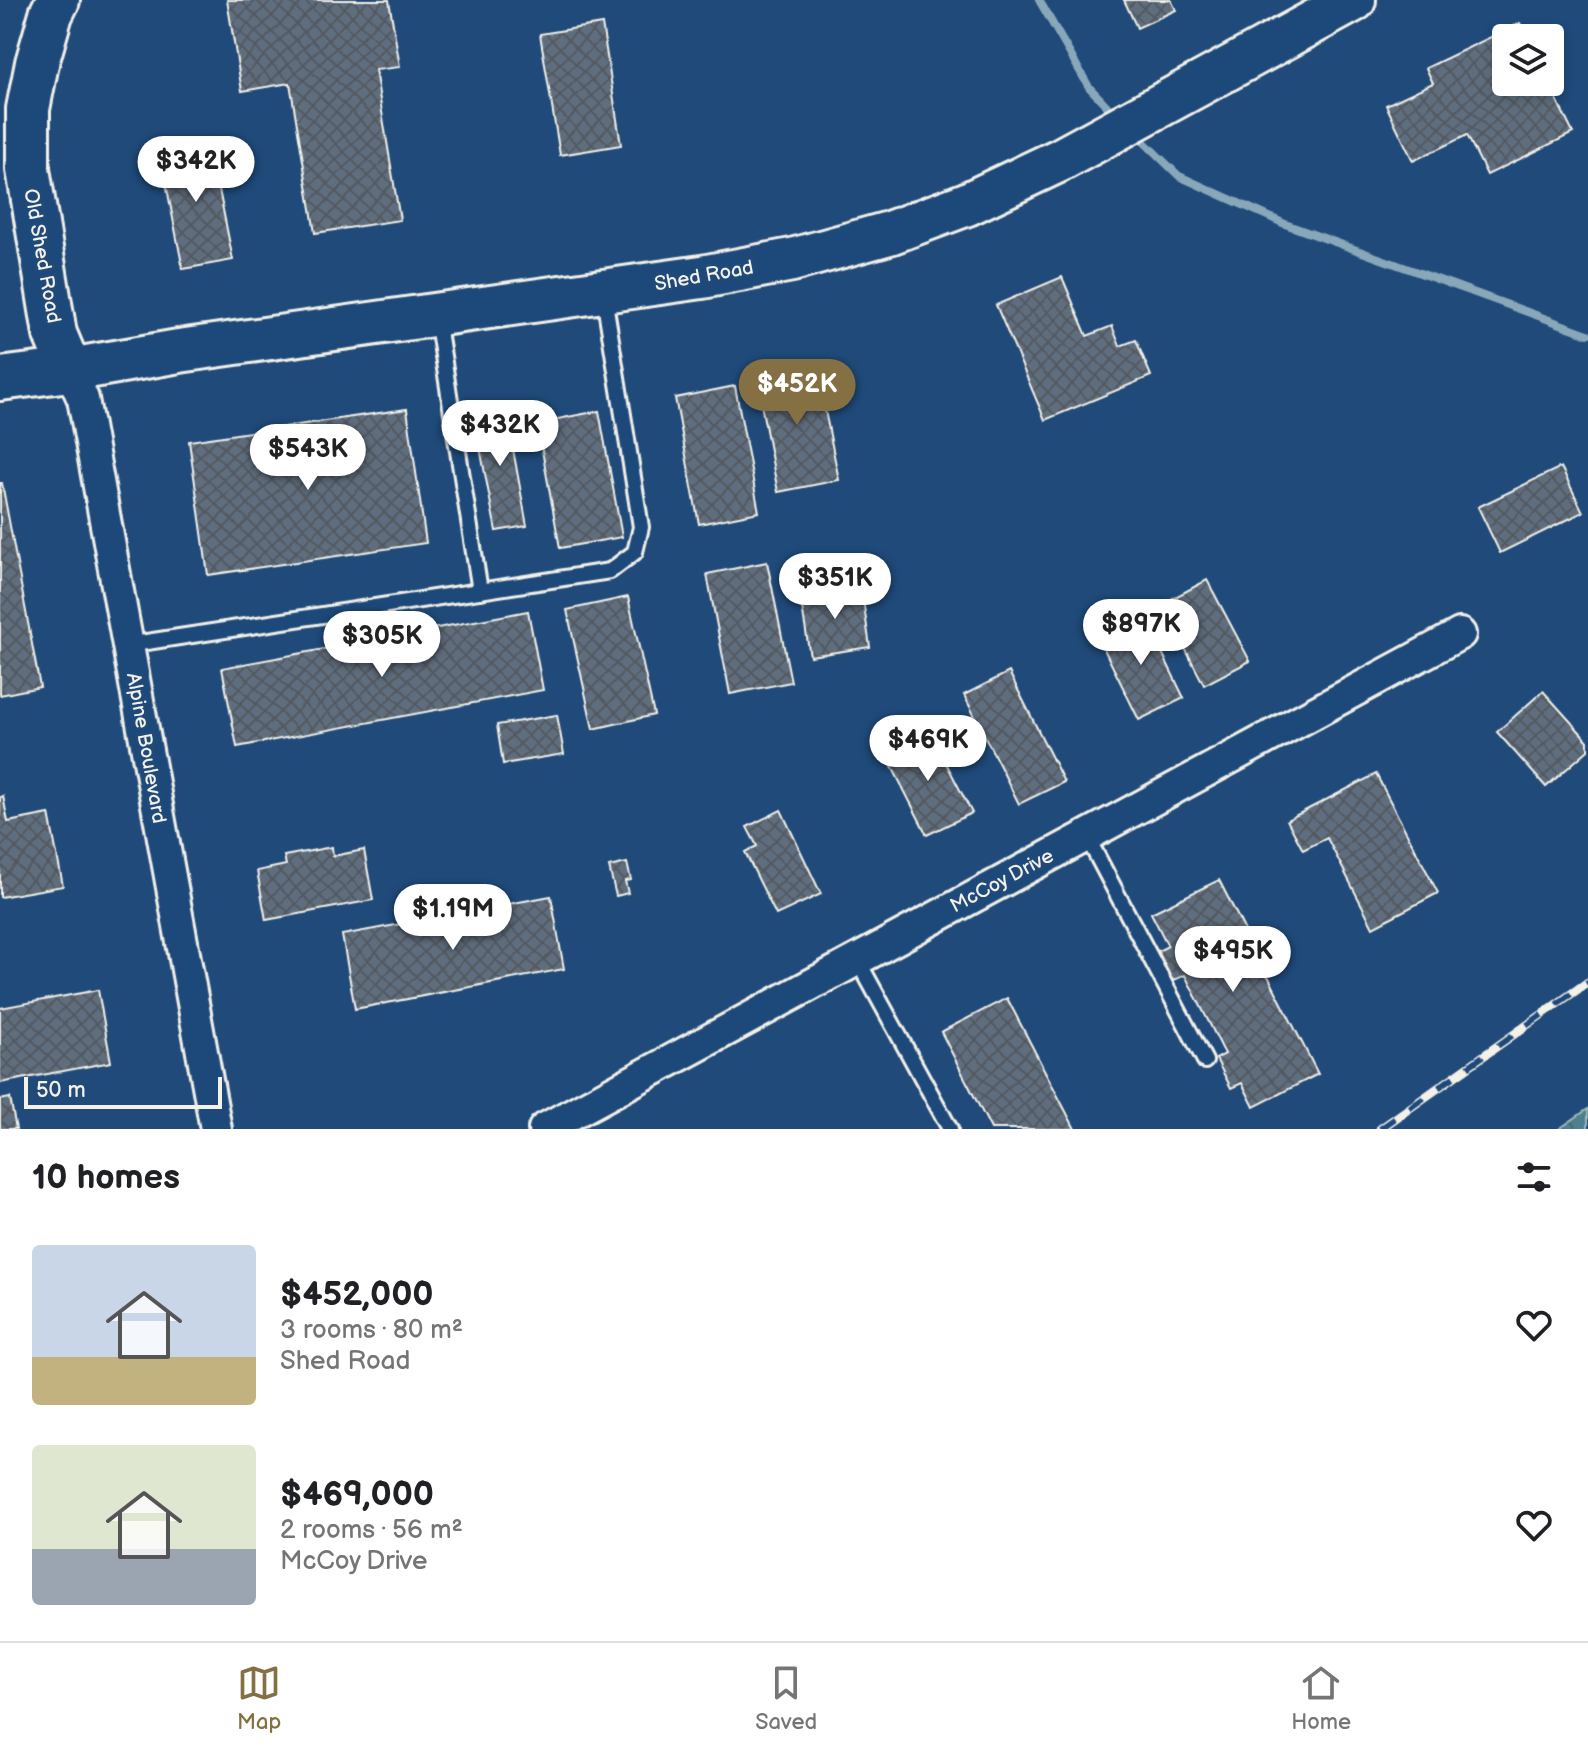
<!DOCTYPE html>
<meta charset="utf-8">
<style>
:root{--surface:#fff;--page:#f6f6f6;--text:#202124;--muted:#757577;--line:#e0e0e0;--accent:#847042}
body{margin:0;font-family:"Balsamiq Sans",sans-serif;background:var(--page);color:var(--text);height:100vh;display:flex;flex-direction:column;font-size:30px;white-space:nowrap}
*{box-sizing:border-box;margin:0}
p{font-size:26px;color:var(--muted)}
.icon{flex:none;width:44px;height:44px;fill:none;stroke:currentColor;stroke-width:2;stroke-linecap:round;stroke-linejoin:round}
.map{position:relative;height:1129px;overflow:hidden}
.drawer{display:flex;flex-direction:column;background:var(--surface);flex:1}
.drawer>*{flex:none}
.controls{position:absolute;left:1492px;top:24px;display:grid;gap:16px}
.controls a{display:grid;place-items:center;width:72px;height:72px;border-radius:8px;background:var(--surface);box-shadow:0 4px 12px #0003;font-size:40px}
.scale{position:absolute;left:24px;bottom:20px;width:198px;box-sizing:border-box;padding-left:8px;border:4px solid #f4f1e8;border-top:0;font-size:22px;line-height:28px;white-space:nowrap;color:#f4f1e8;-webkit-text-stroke:6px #1f4a7a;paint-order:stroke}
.price{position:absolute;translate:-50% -68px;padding:0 18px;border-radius:28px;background:#fff;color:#222;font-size:26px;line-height:52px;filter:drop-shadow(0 2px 4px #0008)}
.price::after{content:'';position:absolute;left:50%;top:48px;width:24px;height:18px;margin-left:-12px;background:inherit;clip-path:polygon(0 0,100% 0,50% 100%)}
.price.on{background:var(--accent);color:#fff}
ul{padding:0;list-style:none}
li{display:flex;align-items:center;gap:24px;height:200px;padding:0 32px}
li span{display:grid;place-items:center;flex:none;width:224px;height:160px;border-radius:8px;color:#555}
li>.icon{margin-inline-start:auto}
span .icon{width:96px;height:96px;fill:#fffc;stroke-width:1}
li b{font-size:34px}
h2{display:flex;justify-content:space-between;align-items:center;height:96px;padding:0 32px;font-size:34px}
.menu{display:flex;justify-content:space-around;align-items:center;height:112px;border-top:2px solid var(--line);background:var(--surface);font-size:22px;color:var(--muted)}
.menu a{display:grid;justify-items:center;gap:4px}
.menu .on{color:var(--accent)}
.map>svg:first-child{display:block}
.forest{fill:url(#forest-crowns);stroke:#a0b8ba;stroke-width:2}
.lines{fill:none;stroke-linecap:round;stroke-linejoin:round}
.stream{stroke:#88a8ba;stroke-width:8}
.building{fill:url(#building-cross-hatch);stroke:#f4f1e8;stroke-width:2}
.lane-casing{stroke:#f4f1e8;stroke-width:20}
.street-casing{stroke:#f4f1e8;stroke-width:36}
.secondary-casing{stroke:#f4f1e8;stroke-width:48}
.lane{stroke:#1f4a7a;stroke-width:14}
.street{stroke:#1f4a7a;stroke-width:30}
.secondary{stroke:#1f4a7a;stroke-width:42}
.rail-casing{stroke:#f4f1e8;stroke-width:9}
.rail{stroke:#1f4a7a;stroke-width:6;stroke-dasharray:18;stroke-linecap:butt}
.labels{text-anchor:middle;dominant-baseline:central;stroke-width:6;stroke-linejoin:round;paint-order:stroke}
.street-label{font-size:20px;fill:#f4f1e8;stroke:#1f4a7a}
</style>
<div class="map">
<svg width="1588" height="1129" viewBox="0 0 1588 1129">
<defs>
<pattern id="forest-crowns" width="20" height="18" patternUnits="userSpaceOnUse" patternTransform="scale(2)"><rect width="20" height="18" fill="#4d808c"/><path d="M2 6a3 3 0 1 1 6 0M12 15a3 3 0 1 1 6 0" fill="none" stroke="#4b676c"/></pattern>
<pattern id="building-cross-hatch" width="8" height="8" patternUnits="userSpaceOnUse" patternTransform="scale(2)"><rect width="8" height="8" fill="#5f6e7f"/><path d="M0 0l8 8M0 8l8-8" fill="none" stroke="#535960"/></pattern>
</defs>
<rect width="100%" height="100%" fill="#1f4a7a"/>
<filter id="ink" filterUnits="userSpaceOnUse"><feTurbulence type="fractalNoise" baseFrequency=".0125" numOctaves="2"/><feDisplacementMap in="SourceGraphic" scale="16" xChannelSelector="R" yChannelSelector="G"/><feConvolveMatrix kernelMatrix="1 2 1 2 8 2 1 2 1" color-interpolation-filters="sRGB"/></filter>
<g filter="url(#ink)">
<path class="forest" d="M1588 1109V1129H1559Z"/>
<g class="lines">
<g class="stream">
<path d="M1039 0 1089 87 1108 107"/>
<path d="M1142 140 1179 176 1285 224 1588 334"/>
</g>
</g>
<g class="building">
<path d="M227 0H389L400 67 375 70 400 220 315 233 290 83 242 91Z"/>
<path d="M1124 0H1171L1176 10 1137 28Z"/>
<path d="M1520 23 1527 38H1506V82H1548L1573 133 1487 175 1467 135 1413 161 1386 105 1433 83 1426 68Z"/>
<path d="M602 24 621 145 560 155 540 34Z"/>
<path d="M209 139 233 260 183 269 159 148Z"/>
<path d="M1062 277 1087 336 1112 326 1120 346 1136 340 1151 376 1045 420 996 305Z"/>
<path d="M815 361 839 480 778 492 755 373Z"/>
<path d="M735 386 759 512 699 524 675 398Z"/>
<path d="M505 405 527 526 496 531 473 411Z"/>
<path d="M407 409 426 543 208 575 189 441Z"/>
<path d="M599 411 622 537 560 548 537 423Z"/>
<path d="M1561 467 1583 512 1500 553 1478 507Z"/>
<path d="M0 483H2L40 687 0 695Z"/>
<path d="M767 562 791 682 730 694 707 574Z"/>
<path d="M1207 580 1250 661 1204 685 1162 604Z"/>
<path d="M861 586 870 647 810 656 800 595Z"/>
<path d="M628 597 654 715 593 729 567 610Z"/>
<path d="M528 611 543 690 237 747 222 668Z"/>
<path d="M1144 615 1184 698 1139 720 1098 637Z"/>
<path d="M1009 672 1064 782 1019 804 964 695Z"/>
<path d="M1543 691 1588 741V750L1546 787 1497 732Z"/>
<path d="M557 715 564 754 503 764 497 725Z"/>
<path d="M929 730 972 813 927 835 885 753Z"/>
<path d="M1376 774 1438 893 1373 927 1327 838 1303 850 1287 820Z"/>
<path d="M3 796 8 822 49 814 63 886 0 897V797Z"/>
<path d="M781 810 821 894 776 915 745 852 757 846 747 827Z"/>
<path d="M332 847 333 856 364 850 373 900 266 920 257 871 286 865 284 856Z"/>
<path d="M627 863 631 880 625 881 628 893 616 896 609 867Z"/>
<path d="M1219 880 1318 1074 1254 1107 1242 1083 1231 1088 1216 1059 1225 1054 1185 975 1172 981 1158 951 1168 946 1151 913Z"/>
<path d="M551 896 564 969 355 1009 342 935Z"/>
<path d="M98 990 111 1062 0 1083V1008Z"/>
<path d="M1007 998 1075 1129H991L941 1032Z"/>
<path d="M10 1098 16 1129H0V1100Z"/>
</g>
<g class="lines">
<defs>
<g id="lane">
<path d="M437 318 480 591"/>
<path d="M127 645 610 571 635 552 641 527 604 296"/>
<path d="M1086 835 1205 1061"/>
<path d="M857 959 950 1129"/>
</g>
<g id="street">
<path d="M70 370 83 399 88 426 216 1129"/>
<path d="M544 1129 1460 634"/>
</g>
<g id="secondary">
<path d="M58 0 51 14 37 63 28 109V169L55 334 70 370"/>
<path d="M0 379 70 370 179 351 702 277 792 260 889 233 967 204 1060 160 1354 0"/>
</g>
</defs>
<use href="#lane" class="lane-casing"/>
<use href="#street" class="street-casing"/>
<use href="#secondary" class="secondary-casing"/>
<use href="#lane" class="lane"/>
<use href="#street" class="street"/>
<use href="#secondary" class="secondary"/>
<defs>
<path id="rail" d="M1380 1129 1588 982"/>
</defs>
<use href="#rail" class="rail-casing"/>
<use href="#rail" class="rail"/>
</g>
</g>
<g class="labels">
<g class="street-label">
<text transform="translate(42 256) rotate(80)">Old Shed Road</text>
<text transform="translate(704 276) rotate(-10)">Shed Road</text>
<text transform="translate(146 748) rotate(80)">Alpine Boulevard</text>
<text transform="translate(1002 881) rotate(-28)">McCoy Drive</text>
</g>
</g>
</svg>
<div class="controls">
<a><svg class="icon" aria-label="layers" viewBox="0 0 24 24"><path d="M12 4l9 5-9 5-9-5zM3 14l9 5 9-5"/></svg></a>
</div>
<div class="scale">50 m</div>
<b class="price" style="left:196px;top:204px">$342K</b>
<b class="price on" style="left:797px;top:427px">$452K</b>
<b class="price" style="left:500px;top:468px">$432K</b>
<b class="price" style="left:308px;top:492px">$543K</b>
<b class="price" style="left:835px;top:621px">$351K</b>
<b class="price" style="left:1141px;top:667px">$897K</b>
<b class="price" style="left:382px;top:679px">$305K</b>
<b class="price" style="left:928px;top:783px">$469K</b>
<b class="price" style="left:453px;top:952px">$1.19M</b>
<b class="price" style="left:1233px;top:994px">$495K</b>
</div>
<section class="drawer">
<h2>10 homes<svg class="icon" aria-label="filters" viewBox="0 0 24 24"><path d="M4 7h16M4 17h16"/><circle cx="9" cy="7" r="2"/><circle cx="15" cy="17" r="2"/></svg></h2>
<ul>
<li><span style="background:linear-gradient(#c9d6e8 70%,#c2b280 0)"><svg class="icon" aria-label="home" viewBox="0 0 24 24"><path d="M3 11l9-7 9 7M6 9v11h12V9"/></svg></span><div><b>$452,000</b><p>3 rooms · 80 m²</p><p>Shed Road</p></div><svg class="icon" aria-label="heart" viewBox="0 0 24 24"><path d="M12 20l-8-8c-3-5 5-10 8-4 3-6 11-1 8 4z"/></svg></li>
<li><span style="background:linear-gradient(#dfe7d0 65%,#9aa5b1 0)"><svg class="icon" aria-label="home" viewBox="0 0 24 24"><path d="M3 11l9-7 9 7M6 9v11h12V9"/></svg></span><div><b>$469,000</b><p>2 rooms · 56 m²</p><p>McCoy Drive</p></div><svg class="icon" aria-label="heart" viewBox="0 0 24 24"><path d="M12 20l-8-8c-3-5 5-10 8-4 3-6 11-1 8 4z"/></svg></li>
</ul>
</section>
<nav class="menu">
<a class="on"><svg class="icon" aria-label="map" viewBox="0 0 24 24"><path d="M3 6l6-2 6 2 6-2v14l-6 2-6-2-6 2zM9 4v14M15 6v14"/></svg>Map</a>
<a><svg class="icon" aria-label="saved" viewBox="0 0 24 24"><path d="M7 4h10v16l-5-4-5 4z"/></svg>Saved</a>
<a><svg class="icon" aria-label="home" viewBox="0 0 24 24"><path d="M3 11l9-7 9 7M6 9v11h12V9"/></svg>Home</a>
</nav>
